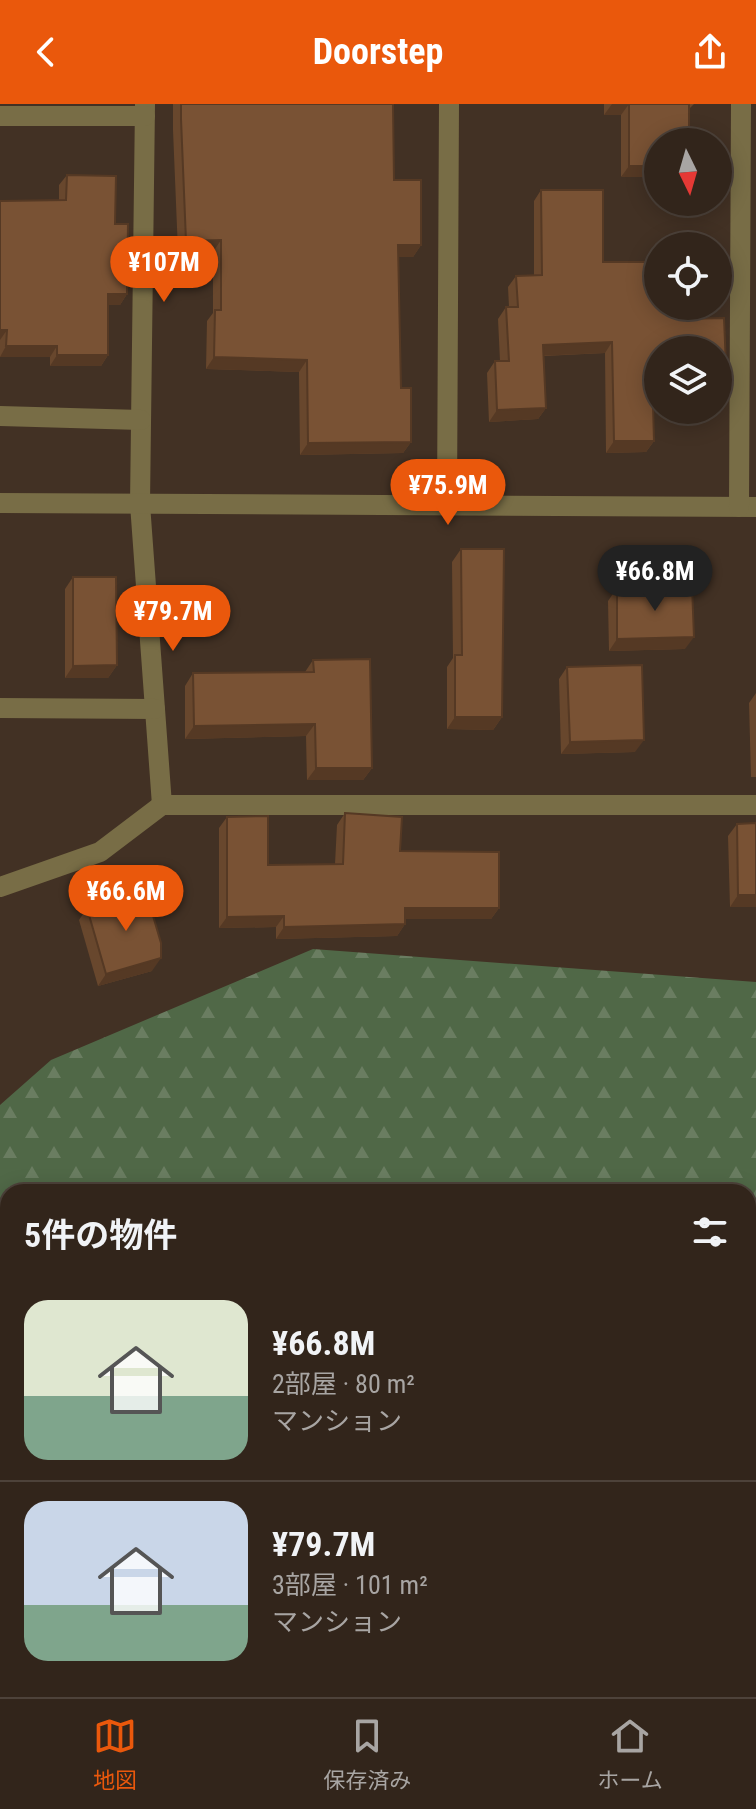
<!DOCTYPE html>
<html lang="ja">
<meta charset="utf-8">
<style>
:root{--surface:#32251b;--page:#3d3128;--text:#f1f3f6;--muted:#a8a5a3;--line:#4d423a;--accent:#ea580c}
body{margin:0;font-family:"Roboto Condensed","Noto Sans JP",sans-serif;background:var(--page);color:var(--text);height:100vh;display:flex;flex-direction:column;font-size:30px;white-space:nowrap}
*{box-sizing:border-box;margin:0}
p{font-size:26px;color:var(--muted)}
.icon{flex:none;width:44px;height:44px;fill:none;stroke:currentColor;stroke-width:2;stroke-linecap:round;stroke-linejoin:round}
.map{position:relative;flex:1;overflow:hidden}
.panel{position:absolute;left:0px;top:1080px;width:756px;height:514px;display:flex;flex-direction:column;background:var(--surface);border-radius:24px 24px 0 0;box-shadow:0 4px 20px #0003,0 0 0 2px var(--line)}
.panel>*{flex:none}
.needle{width:52px;rotate:175deg}
.controls{position:absolute;left:644px;top:24px;display:grid;gap:16px}
.controls a{display:grid;place-items:center;width:88px;height:88px;border-radius:50%;background:var(--surface);box-shadow:0 4px 20px #0003,0 0 0 2px var(--line);font-size:40px}
.price{position:absolute;translate:-50% -68px;padding:0 18px;border-radius:28px;background:var(--accent);color:#fff;font-size:26px;line-height:52px;filter:drop-shadow(0 2px 4px #0008)}
.price::after{content:'';position:absolute;left:50%;top:48px;width:24px;height:18px;margin-left:-12px;background:inherit;clip-path:polygon(0 0,100% 0,50% 100%)}
.price.on{background:#222;color:#fff}
ul{padding:0;list-style:none}
li{display:flex;align-items:center;gap:24px;height:200px;padding:0 24px}
li+li{border-top:2px solid var(--line)}
li span{display:grid;place-items:center;flex:none;width:224px;height:160px;border-radius:24px;color:#555}
li>.icon{margin-inline-start:auto}
span .icon{width:96px;height:96px;fill:#fffc;stroke-width:1}
li b{font-size:34px}
h2{display:flex;justify-content:space-between;align-items:center;height:96px;padding:0 24px;font-size:34px}
header{display:flex;justify-content:space-between;align-items:center;height:104px;padding:0 24px;background:var(--accent);color:#fff;font-size:36px;font-weight:700}
.tab-bar{display:flex;justify-content:space-around;align-items:center;height:112px;border-top:2px solid var(--line);background:var(--surface);font-size:22px;color:var(--muted)}
.tab-bar a{display:grid;justify-items:center;gap:4px}
.tab-bar .on{color:var(--accent)}
.map>svg:first-child{display:block}
.forest{fill:url(#forest-firs)}
.lines{fill:none;stroke-linecap:round;stroke-linejoin:round}
.stream{stroke:#48626b;stroke-width:14}
.minor{stroke:#786d46;stroke-width:20}
.wall{fill:#68472d}
.shaded-wall{fill:#553924}
.building{fill:#795234;stroke:#553924;stroke-width:2}
</style>
<header><svg class="icon" aria-label="back" viewBox="0 0 24 24"><path d="M15 5l-7 7 7 7"/></svg>Doorstep<svg class="icon" aria-label="share" viewBox="0 0 24 24"><path d="M12 15V3M7 8l5-5 5 5M5 13v7h14v-7"/></svg></header>
<div class="map">
<svg width="756" height="1593" viewBox="0 0 756 1593">
<defs>
<pattern id="forest-firs" width="22" height="20" patternUnits="userSpaceOnUse" patternTransform="scale(2)"><rect width="22" height="20" fill="#506847"/><path d="M5 1l3.5 6h-7zM16 11l3.5 6h-7z" fill="#6a7d61"/></pattern>
</defs>
<rect width="100%" height="100%" fill="#423124"/>
<path class="forest" d="M313 845 756 878V1556L748 1559V1088H8V1586H673L654 1593H0V1001L51 956Z"/>
<g class="lines">
<g class="stream">
<path d="M748 1137 756 1139"/>
<path d="M0 1226 8 1223"/>
</g>
<g class="minor">
<path d="M145 0 140 400 162 701"/>
<path d="M0 12H145"/>
<path d="M0 312 141 316"/>
<path d="M0 399 756 403"/>
<path d="M447 401 449 0"/>
<path d="M739 403 741 0"/>
<path d="M0 604 155 605"/>
<path d="M0 783 100 748 162 701H756"/>
<path d="M434 1586 480 1593"/>
<path d="M70 1593 83 1586"/>
</g>
</g>
<g class="wall">
<path d="M173 0H393L394 76 421 141 413 153H398L401 284 411 338 403 349 300 351 299 268 206 265 207 217 213 209V148H178L173 26Z"/>
<path d="M604 0H694L621 73V11H604Z"/>
<path d="M67 71 115 120 127 190 120 201H108V251L101 262H50V253H0V97L59 96V81Z"/>
<path d="M541 86H603V158H658V202H681L682 215 724 214 726 262 718 273V246H658V275H653L654 337 646 348 606 349 605 249 544 252 546 304 538 315 489 318 487 269 495 257H500L498 215 506 203H509L508 183 516 172 534 171V97Z"/>
<path d="M461 445 502 613 493 626 447 625V563L453 554 452 458Z"/>
<path d="M73 473 117 561 108 574H65V485Z"/>
<path d="M617 484 685 545 609 547 608 497Z"/>
<path d="M313 556 372 664 363 676H307L306 632 185 635V582L193 569 305 568Z"/>
<path d="M567 563 635 648 561 650 559 575Z"/>
<path d="M756 589V673H751L749 599Z"/>
<path d="M345 709 400 747 499 804 491 815H405V820L397 832 276 835V823L219 824V724L227 713 268 761 335 760 337 721Z"/>
<path d="M756 719V803H730L728 732 737 720Z"/>
<path d="M87 804 152 867 98 882 79 816Z"/>
</g>
<g class="shaded-wall">
<path d="M612 0H629L621 11H604Z"/>
<path d="M629 62H658V73H621Z"/>
<path d="M221 136 213 148H178L186 137Z"/>
<path d="M398 141H421L413 153H390Z"/>
<path d="M108 190H127L120 201H100Z"/>
<path d="M0 226H7L0 236Z"/>
<path d="M612 238 605 249 535 252 543 241Z"/>
<path d="M6 242H57L50 253H0Z"/>
<path d="M57 251H108L101 262H50Z"/>
<path d="M214 253 307 256 299 268 206 265Z"/>
<path d="M718 262H726L718 273Z"/>
<path d="M652 264H658V275H645Z"/>
<path d="M546 304 538 315 489 318 497 306Z"/>
<path d="M614 337H654L646 348 606 349Z"/>
<path d="M411 338 403 349 300 351 308 339Z"/>
<path d="M694 533 685 545 609 547 617 535Z"/>
<path d="M117 561 108 574H65L73 562Z"/>
<path d="M455 613H502L493 626 447 625Z"/>
<path d="M315 620 306 632 185 635 194 622Z"/>
<path d="M644 636 635 648 561 650 570 638Z"/>
<path d="M316 664H372L363 676H307Z"/>
<path d="M738 791H756V803H730Z"/>
<path d="M405 804H499L491 815H396Z"/>
<path d="M284 812 276 823 219 824 227 813Z"/>
<path d="M405 820 397 832 276 835 284 823Z"/>
<path d="M161 854 152 867 98 882 106 870Z"/>
</g>
<g class="building">
<path d="M181 0H393L394 76H421V141H398L401 284H411V338L308 339 307 256 214 253 215 206H221V136L186 137 181 15Z"/>
<path d="M612 0H689V38H658V62H629V0Z"/>
<path d="M67 71 116 72 115 120H128L127 190H108V251H57V242H6L7 226H0V97L66 96Z"/>
<path d="M541 86H603V158H658V202H681L682 215 724 214 726 262H718V246H658V264H652L654 337H614L612 238 543 241 546 304 497 306 495 257H509L506 203H518L516 172 542 171Z"/>
<path d="M461 445H504L502 613H455V551H462Z"/>
<path d="M73 473H116L117 561 73 562Z"/>
<path d="M692 482 694 533 617 535V484Z"/>
<path d="M370 555 372 664H316L315 620 194 622 193 569 314 568 313 556Z"/>
<path d="M642 561 644 636 570 638 567 563Z"/>
<path d="M345 709 402 713 400 747 499 748V804H405V820L284 823V812L227 813V713L268 712V761L343 760Z"/>
<path d="M756 719V791H738L737 720Z"/>
<path d="M146 788 161 839V854L106 870 87 804Z"/>
</g>
</svg>
<div class="controls">
<a><svg class="needle" viewBox="-14 -14 28 28"><path d="M0-13l5 13h-10z" fill="#e53935"/><path d="M0 13l5-13h-10z" fill="#a8a5a3"/></svg></a>
<a><svg class="icon" aria-label="locate" viewBox="0 0 24 24"><circle cx="12" cy="12" r="6"/><path d="M12 2v4M12 18v4M2 12h4M18 12h4"/></svg></a>
<a><svg class="icon" aria-label="layers" viewBox="0 0 24 24"><path d="M12 4l9 5-9 5-9-5zM3 14l9 5 9-5"/></svg></a>
</div>
<b class="price" style="left:164px;top:200px">¥107M</b>
<b class="price" style="left:448px;top:423px">¥75.9M</b>
<b class="price on" style="left:655px;top:509px">¥66.8M</b>
<b class="price" style="left:173px;top:549px">¥79.7M</b>
<b class="price" style="left:126px;top:829px">¥66.6M</b>
<section class="panel">
<h2>5件の物件<svg class="icon" aria-label="filters" viewBox="0 0 24 24"><path d="M4 7h16M4 17h16"/><circle cx="9" cy="7" r="2"/><circle cx="15" cy="17" r="2"/></svg></h2>
<ul>
<li><span style="background:linear-gradient(#dfe7d0 60%,#7fa58c 0)"><svg class="icon" aria-label="home" viewBox="0 0 24 24"><path d="M3 11l9-7 9 7M6 9v11h12V9"/></svg></span><div><b>¥66.8M</b><p>2部屋 · 80 m²</p><p>マンション</p></div></li>
<li><span style="background:linear-gradient(#c9d6e8 65%,#7fa58c 0)"><svg class="icon" aria-label="home" viewBox="0 0 24 24"><path d="M3 11l9-7 9 7M6 9v11h12V9"/></svg></span><div><b>¥79.7M</b><p>3部屋 · 101 m²</p><p>マンション</p></div></li>
</ul>
</section>
</div>
<nav class="tab-bar">
<a class="on"><svg class="icon" aria-label="map" viewBox="0 0 24 24"><path d="M3 6l6-2 6 2 6-2v14l-6 2-6-2-6 2zM9 4v14M15 6v14"/></svg>地図</a>
<a><svg class="icon" aria-label="saved" viewBox="0 0 24 24"><path d="M7 4h10v16l-5-4-5 4z"/></svg>保存済み</a>
<a><svg class="icon" aria-label="home" viewBox="0 0 24 24"><path d="M3 11l9-7 9 7M6 9v11h12V9"/></svg>ホーム</a>
</nav>
